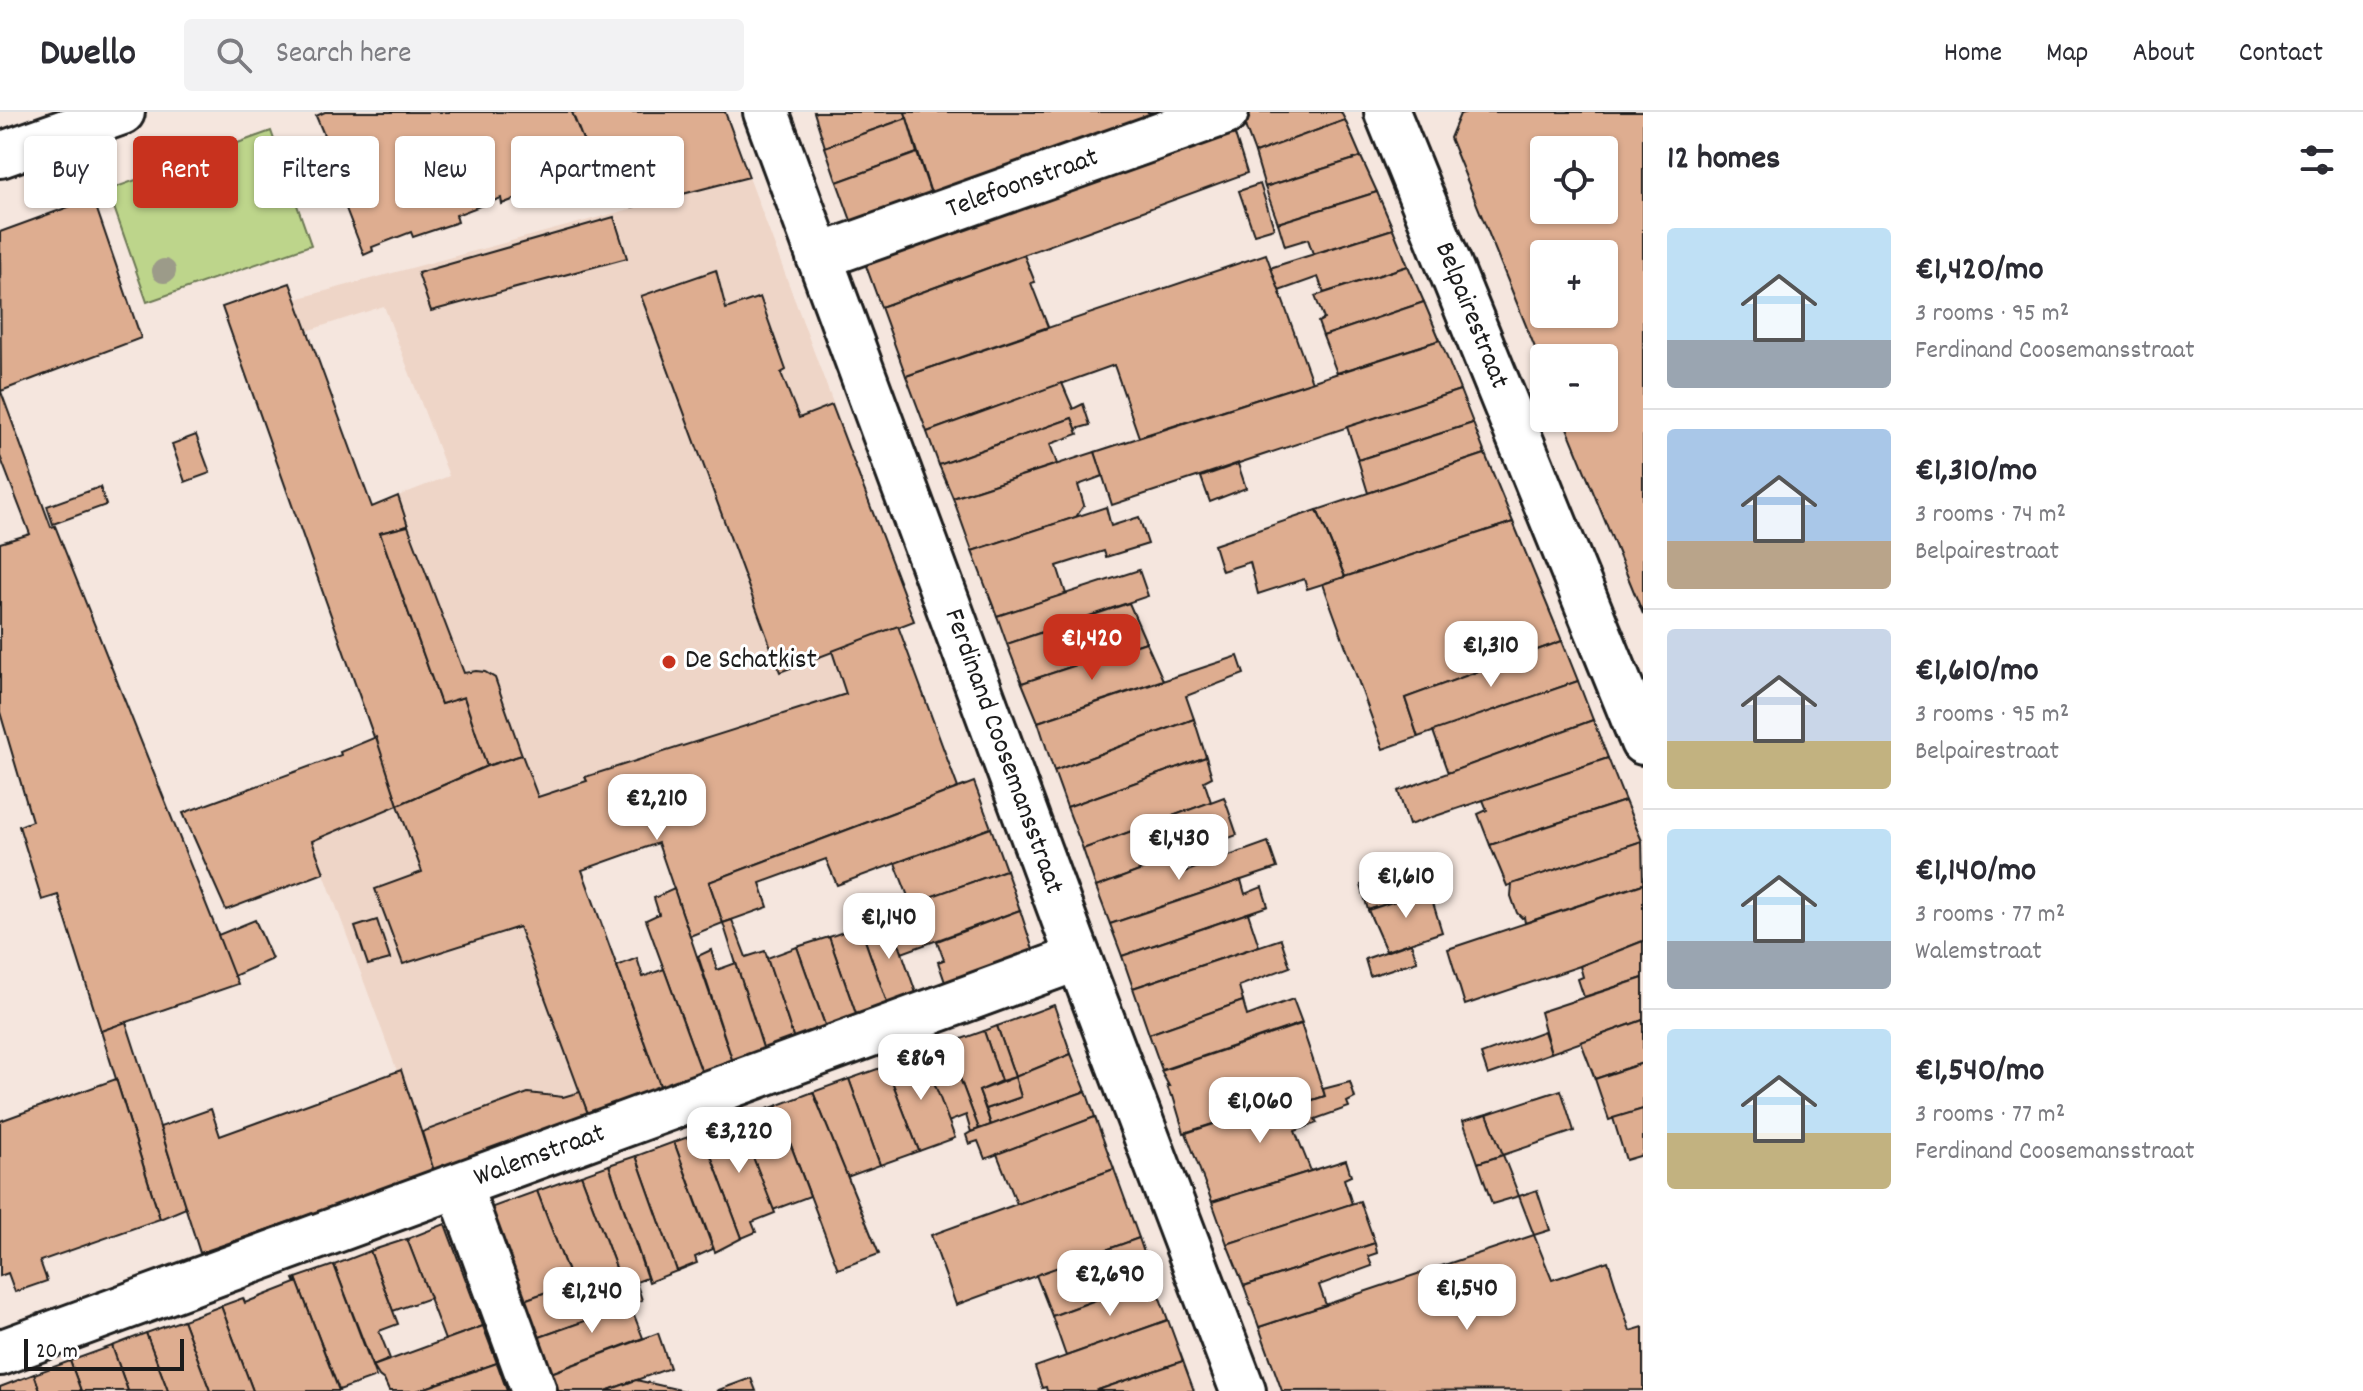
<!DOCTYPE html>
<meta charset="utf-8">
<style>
:root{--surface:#fff;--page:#f2f2f3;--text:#2b2b33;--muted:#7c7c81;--line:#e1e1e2;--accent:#c8321e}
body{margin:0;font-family:Dekko,sans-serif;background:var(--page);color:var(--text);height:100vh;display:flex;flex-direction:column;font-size:30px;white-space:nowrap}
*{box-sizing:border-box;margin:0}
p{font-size:26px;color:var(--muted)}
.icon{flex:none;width:44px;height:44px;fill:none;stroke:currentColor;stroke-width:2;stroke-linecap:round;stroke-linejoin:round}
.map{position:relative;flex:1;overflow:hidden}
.panel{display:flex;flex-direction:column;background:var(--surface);width:720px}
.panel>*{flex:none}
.hud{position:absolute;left:24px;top:24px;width:760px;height:72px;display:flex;gap:16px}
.buttons{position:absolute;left:1530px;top:24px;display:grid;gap:16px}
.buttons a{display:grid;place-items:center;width:88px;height:88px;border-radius:8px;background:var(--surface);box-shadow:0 2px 6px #0004;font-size:40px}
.scale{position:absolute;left:24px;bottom:20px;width:160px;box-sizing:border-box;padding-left:8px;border:4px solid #1c1c1c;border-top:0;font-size:22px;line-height:28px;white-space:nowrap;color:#1c1c1c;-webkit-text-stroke:6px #fff;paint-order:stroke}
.price{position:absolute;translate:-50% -68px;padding:0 18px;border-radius:16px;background:#fff;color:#222;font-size:26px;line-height:52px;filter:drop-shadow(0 2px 4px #0008)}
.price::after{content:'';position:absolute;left:50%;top:48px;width:24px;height:18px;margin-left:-12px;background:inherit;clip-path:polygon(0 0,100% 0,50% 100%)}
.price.active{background:var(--accent);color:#fff}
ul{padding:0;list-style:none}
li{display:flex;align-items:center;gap:24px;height:200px;padding:0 24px}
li+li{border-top:2px solid var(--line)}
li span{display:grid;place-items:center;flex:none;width:224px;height:160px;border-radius:8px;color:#555}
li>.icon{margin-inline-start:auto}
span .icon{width:96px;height:96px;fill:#fffc;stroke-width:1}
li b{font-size:34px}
h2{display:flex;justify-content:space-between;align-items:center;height:96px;padding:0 24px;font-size:34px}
.chip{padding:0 28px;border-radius:8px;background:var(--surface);box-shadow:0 2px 6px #0004;font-size:28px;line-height:72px}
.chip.active{background:var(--accent);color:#fff}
header{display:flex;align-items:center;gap:48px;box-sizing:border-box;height:112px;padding:0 40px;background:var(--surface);border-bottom:2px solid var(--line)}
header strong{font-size:38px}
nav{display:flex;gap:44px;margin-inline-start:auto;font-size:28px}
.search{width:560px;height:72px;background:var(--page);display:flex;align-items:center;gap:20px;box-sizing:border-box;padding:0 28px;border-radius:8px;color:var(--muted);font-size:30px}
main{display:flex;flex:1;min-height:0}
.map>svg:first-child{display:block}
.built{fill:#eed5c7}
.green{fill:#bdd58b;stroke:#6c7854;stroke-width:2}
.building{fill:#dead90;stroke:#1c1c1c;stroke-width:2;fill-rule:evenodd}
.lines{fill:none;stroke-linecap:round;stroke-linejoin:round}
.minor-casing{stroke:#1c1c1c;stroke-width:50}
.major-casing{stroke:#1c1c1c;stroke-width:50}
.minor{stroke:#fff;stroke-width:44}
.major{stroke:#fff;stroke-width:44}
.tree{fill:#9c9b89}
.poi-dot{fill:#c8321e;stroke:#fff;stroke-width:3}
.labels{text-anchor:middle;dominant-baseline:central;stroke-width:6;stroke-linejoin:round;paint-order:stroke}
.street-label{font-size:28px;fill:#1c1c1c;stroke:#fff}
.poi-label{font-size:28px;fill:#1c1c1c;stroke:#fff;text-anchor:start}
</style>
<header>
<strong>Dwello</strong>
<div class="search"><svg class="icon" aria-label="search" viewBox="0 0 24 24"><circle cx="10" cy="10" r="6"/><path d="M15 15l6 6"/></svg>Search here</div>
<nav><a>Home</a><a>Map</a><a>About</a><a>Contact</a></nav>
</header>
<main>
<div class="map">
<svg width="1643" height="1279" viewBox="0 0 1643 1279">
<rect width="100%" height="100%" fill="#f5e6de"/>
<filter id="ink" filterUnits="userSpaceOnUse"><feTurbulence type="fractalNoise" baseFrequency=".0125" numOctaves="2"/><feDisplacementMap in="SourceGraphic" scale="16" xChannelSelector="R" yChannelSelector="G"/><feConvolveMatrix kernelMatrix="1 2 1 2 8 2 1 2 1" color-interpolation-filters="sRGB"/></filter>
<g filter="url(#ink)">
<path class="built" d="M749 65 914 509 899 514 958 676 710 769 723 811 690 824 658 732 582 758 661 976 434 1059 312 729 487 654 380 421 408 413 398 384 449 364 384 194 307 219 296 187Z"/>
<path class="green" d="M271 19 311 133 147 190 108 78Z"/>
<g class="building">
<path d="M325 0H572L590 45 565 55 569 66 502 92 501 86 456 103 458 110 413 125 411 120 372 135 373 139 364 143 345 94 339 92 323 52 326 44 332 42 316 4Z"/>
<path d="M572 0H725L749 65 632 95 623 74 615 76 613 72 609 74 590 45Z"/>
<path d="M814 0H905L907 6 825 35Z"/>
<path d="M905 0H1206L936 97Z"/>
<path d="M1250 0H1341L1345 8 1255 41 1241 3Z"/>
<path d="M1467 0H1643V502L1563 306H1604V246H1544V258L1450 26 1460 2ZM1544 38H1604V98H1544ZM1544 142H1604V202H1544Z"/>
<path d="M907 6 917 41 837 70 825 35Z"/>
<path d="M1230 7 1247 61 881 195 861 140Z"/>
<path d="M1345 8 1361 45 1265 75 1255 41Z"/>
<path d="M917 41 936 97 857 125 837 70Z"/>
<path d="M1361 45 1377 80 1278 111 1265 75Z"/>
<path d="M1260 72 1274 116 1254 122 1239 79Z"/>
<path d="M1377 80 1393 117 1313 142 1308 127 1285 134 1278 111Z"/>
<path d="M93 86 141 226 1 279 0 120Z"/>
<path d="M614 105 627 146 431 199 418 161Z"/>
<path d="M1393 117 1408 154 1324 181 1318 165 1279 179 1270 156Z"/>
<path d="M1266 142 1312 270 1139 325 1114 253 927 320 906 264Z"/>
<path d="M1024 143 1035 170 1031 171 1048 215 906 264 881 195Z"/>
<path d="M1408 154 1424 190 1323 224 1318 210 1324 207 1315 184Z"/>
<path d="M716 158 726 197 760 185 786 258 781 261 799 306 832 293 914 509 780 560 641 184Z"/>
<path d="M290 171 372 395 398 384 408 414 380 421 441 592 464 585 487 654 398 693 222 195Z"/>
<path d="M1424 190 1440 228 1337 261 1323 224Z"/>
<path d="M1440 228 1460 278 1112 393 1095 340Z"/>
<path d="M1062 271 1073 297 1083 292 1090 313 1076 317 1072 306 939 353 927 320Z"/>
<path d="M0 277 51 415 55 414 238 872 101 919 58 783 42 788 19 714 32 709 0 600V431L30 422 0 344Z"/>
<path d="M1460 278 1473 311 1358 348 1347 315Z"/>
<path d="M1072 306 1078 322 1050 332 1057 352 953 386 939 353Z"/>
<path d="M1473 311 1485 342 1368 381 1358 348Z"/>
<path d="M196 323 210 361 185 370 172 332Z"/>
<path d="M1095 340 1103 364 1078 373 1084 393 1076 405 972 439 953 386Z"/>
<path d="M1485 342 1513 410 1345 465 1317 398Z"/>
<path d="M1238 352 1246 376 1210 390 1201 365Z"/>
<path d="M100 375 106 393 53 412 47 394Z"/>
<path d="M1106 395 1111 414 1139 405 1148 432 1106 445 1104 439 1057 454 1066 482 997 504 972 439Z"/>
<path d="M1317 398 1345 465 1307 477 1304 467 1258 482 1250 450 1222 459 1214 433Z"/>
<path d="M1513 410 1562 529 1405 586 1418 625 1383 637 1323 472Z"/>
<path d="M408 414 464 561 476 559 485 560 495 566 522 643 487 654 464 585 441 592 380 421Z"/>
<path d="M1139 458 1148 484 1007 532 997 504Z"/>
<path d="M1129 491 1146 530 1022 571 1007 532Z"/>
<path d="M898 514 958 676 709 770 723 811 690 824 658 731 582 758 661 976 588 1002 519 815 403 852 375 777 422 760 398 693 487 654 522 643 538 685 587 669 585 665 846 582 832 539Z"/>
<path d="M1562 529 1578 569 1418 625 1405 586Z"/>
<path d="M1146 530 1163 568 1038 610 1022 571Z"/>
<path d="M1238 544 1244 562 1186 584 1194 607 1054 659 1038 610Z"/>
<path d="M1578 569 1593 608 1448 661 1433 619Z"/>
<path d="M1194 607 1206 645 1067 695 1054 659Z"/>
<path d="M1593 608 1608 646 1409 713 1398 679Z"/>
<path d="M376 625 398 693 312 729 324 761 226 798 183 701 341 643 340 640Z"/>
<path d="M1206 645 1212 665 1204 669 1211 690 1083 737 1067 695Z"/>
<path d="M1608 646 1625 689 1490 733 1478 702 1487 698 1483 688Z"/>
<path d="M974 670 991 716 837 773 826 747 760 771 768 795 723 811 709 770Z"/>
<path d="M1224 685 1237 723 1096 775 1083 737Z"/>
<path d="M1625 689 1642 729 1507 774 1490 733Z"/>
<path d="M991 716 1006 758 911 792 895 751Z"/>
<path d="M1642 729 1643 772 1525 811 1524 805 1522 806 1517 801 1511 784 1512 772Z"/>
<path d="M1268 730 1277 756 1110 812 1096 775 1177 745 1182 761Z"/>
<path d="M1420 752 1429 778 1368 798 1361 773Z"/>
<path d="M1006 758 1020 798 902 841 897 825 929 812 921 788Z"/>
<path d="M1241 768 1245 782 1262 775 1268 794 1122 844 1110 812Z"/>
<path d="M1643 772V829L1580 854 1465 893 1448 837Z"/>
<path d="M674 777 733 950 702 961 646 808 659 802 654 786Z"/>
<path d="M1429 778 1442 820 1386 839 1368 798Z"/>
<path d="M1020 798 1034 841 946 873 938 850 944 848 937 829Z"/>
<path d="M1248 801 1259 834 1133 876 1122 844Z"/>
<path d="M889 803 917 884 888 894 860 814Z"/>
<path d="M255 808 272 847 234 864 218 823Z"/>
<path d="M377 808 390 847 368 853 355 815Z"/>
<path d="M732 808 746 845 765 839 794 927 764 939 723 811Z"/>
<path d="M860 814 888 894 857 905 829 825Z"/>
<path d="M829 825 857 905 826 916 797 835Z"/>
<path d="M1281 827 1290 855 1239 874 1243 889 1149 922 1133 876Z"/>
<path d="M1643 829V866L1584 885 1578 867 1583 865 1580 854Z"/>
<path d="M1411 831 1417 849 1370 864 1365 847Z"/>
<path d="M797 835 826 916 794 927 767 846Z"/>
<path d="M711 838 717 858 736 851 764 939 733 950 698 844Z"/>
<path d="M637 846 643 865 664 857 702 961 661 976 617 854Z"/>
<path d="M1643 866V908L1551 941 1540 900Z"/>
<path d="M1293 887 1302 911 1162 958 1149 922 1243 889 1247 904Z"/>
<path d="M1054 893 1071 942 1015 965 997 914Z"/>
<path d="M1643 908V951L1595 967 1581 930Z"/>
<path d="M126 910 186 1096 160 1107 101 919Z"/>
<path d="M1301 912 1325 984 1279 999 1276 992 1184 1021 1173 984H1171L1167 974H1169L1161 959Z"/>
<path d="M997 914 1015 965 1001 969 984 919Z"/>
<path d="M984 919 1001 969 979 979 991 1013 979 1017 947 932Z"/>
<path d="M1544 919 1551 941 1488 963 1481 942Z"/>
<path d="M947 932 979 1017 971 1020 966 1003 948 1010 923 941Z"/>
<path d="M923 941 955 1026 919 1039 886 954Z"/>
<path d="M1071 942 1086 979 991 1013 986 997 1021 985 1015 965Z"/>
<path d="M1643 951V997L1609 1008 1595 967Z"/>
<path d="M886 954 919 1039 880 1053 849 967Z"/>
<path d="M401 958 434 1059 200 1141 160 1015 211 997 220 1024Z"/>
<path d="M1015 965 1021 985 986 997 979 979Z"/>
<path d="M116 967 160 1107 40 1149 47 1169 15 1180 8 1161 0 1164V1009Z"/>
<path d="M849 967 880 1053 847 1065 813 980Z"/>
<path d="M1350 970 1355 986 1347 990 1349 995 1315 1007 1317 1011 1295 1019 1311 1059 1212 1090 1186 1021 1276 992 1279 999 1325 984 1323 977Z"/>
<path d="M1561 978 1574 1019 1503 1043 1487 1002Z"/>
<path d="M1086 979 1095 1005 985 1047 978 1029 969 1032 966 1023 971 1020Z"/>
<path d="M580 980 588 1002 434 1059 422 1020 528 981 563 985Z"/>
<path d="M813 980 879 1142 838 1157 776 994Z"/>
<path d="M776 994 810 1084 773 1098 738 1007Z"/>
<path d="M1643 997V1043L1626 1048 1613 1006Z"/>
<path d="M1487 1002 1503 1043 1478 1051 1463 1009Z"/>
<path d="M1095 1005 1114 1057 1017 1092 997 1042Z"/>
<path d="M738 1007 775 1101 752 1110 756 1120 742 1126 702 1020Z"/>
<path d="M702 1020 742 1126 715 1140 674 1030Z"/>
<path d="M674 1030 713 1137 695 1145 697 1151 677 1159 636 1044Z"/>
<path d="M1503 1043 1519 1084 1492 1092 1478 1051Z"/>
<path d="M636 1044 677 1159 649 1170 609 1053Z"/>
<path d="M1346 1048 1351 1064 1344 1067 1352 1092 1227 1132 1212 1090Z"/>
<path d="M609 1053 647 1166 636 1170 642 1188 630 1193 581 1063Z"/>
<path d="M1114 1057 1139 1126 956 1193 931 1123Z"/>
<path d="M581 1063 616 1156 589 1166 598 1191 582 1197 537 1079Z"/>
<path d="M1537 1078 1550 1118 1534 1123 1519 1084Z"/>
<path d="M537 1079 572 1171 524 1188 490 1096Z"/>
<path d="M1360 1089 1375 1131 1244 1174 1227 1132Z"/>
<path d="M445 1112 483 1214 445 1228 407 1127Z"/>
<path d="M1534 1123 1552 1168 1608 1149 1630 1219 1643 1215V1278L1282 1279 1259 1215Z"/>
<path d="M1139 1126 1153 1167 1052 1204 1036 1163Z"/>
<path d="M407 1127 430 1186 393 1199 370 1139Z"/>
<path d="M1375 1131 1377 1141 1368 1144 1372 1154 1319 1173 1326 1193 1259 1215 1244 1174Z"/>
<path d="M370 1139 398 1212 379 1219 390 1247 373 1254 334 1153Z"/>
<path d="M334 1153 376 1265 339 1278 296 1166Z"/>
<path d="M296 1166 339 1279H253L221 1194 243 1186 245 1191 252 1188 296 1171 294 1167Z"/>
<path d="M1153 1167 1168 1208 1066 1244 1052 1204Z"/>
<path d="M572 1171 582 1197 598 1191 602 1203 537 1226 524 1188Z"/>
<path d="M625 1180 643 1226 551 1261 537 1226 602 1203 598 1191Z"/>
<path d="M221 1194 253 1279H210L183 1208Z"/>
<path d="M183 1208 210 1279H168L146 1221Z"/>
<path d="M1168 1208 1183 1249 1095 1279H1047L1046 1275 1042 1276 1035 1255Z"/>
<path d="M483 1214 497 1251 417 1279H389L384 1268 379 1264 373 1254Z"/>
<path d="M146 1221 168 1279H128L112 1234Z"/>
<path d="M658 1221 670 1256 606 1279H558L551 1261Z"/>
<path d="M112 1234 128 1279H81L70 1249Z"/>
<path d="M70 1249 81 1279H40L34 1262Z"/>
<path d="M1183 1249 1194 1279H1095Z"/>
<path d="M497 1251 507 1279H417Z"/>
<path d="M34 1262 40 1279H0V1275Z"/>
<path d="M751 1266 756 1279H716Z"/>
<path d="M636 1268 685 1279H686H606Z"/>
</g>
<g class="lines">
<defs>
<g id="minor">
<path d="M766 0 1071 826 1243 1279"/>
<path d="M1387 0 1643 630"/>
<path d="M819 145 1226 0"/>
<path d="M459 1074 534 1279"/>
<path d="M0 1241 1078 846"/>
</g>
<path id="major" d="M0 43 122 0"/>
</defs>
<use href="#minor" class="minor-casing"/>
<use href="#major" class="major-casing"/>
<use href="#minor" class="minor"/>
<use href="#major" class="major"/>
</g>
<circle class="tree" cx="164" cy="159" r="12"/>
</g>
<circle class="poi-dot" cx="669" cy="550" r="8"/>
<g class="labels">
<g class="street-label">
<text transform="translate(1023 73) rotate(-20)">Telefoonstraat</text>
<text transform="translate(1470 204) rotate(68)">Belpairestraat</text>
<text transform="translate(1002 640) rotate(70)">Ferdinand Coosemansstraat</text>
<text transform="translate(540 1045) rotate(-20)">Walemstraat</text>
</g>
<g class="poi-label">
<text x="685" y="550">De Schatkist</text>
</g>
</g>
</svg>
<div class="buttons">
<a><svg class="icon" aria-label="locate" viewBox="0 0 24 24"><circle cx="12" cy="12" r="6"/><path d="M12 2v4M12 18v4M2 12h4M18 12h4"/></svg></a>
<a>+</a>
<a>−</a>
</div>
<div class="scale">20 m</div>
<b class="price active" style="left:1092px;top:570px">€1,420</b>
<b class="price" style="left:1491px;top:577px">€1,310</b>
<b class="price" style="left:657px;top:730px">€2,210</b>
<b class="price" style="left:1179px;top:770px">€1,430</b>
<b class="price" style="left:1406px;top:808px">€1,610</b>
<b class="price" style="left:889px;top:849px">€1,140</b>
<b class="price" style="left:921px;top:990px">€869</b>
<b class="price" style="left:1260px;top:1033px">€1,060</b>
<b class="price" style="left:739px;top:1063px">€3,220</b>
<b class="price" style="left:1110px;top:1206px">€2,690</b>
<b class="price" style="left:1467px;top:1220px">€1,540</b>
<b class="price" style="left:592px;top:1223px">€1,240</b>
<div class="hud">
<a class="chip">Buy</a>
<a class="chip active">Rent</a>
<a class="chip">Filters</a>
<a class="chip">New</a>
<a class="chip">Apartment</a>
</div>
</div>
<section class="panel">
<h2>12 homes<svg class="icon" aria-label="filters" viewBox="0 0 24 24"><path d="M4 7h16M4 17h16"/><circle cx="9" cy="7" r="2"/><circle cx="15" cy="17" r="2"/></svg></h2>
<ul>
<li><span style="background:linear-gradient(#bfe0f5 70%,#9aa5b1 0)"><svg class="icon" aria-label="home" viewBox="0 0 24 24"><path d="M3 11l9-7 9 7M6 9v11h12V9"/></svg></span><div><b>€1,420/mo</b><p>3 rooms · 95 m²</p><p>Ferdinand Coosemansstraat</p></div></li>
<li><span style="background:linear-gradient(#a9c7e8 70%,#b9a48a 0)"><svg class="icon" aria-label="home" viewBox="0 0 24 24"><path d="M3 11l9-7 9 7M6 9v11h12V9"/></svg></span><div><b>€1,310/mo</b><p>3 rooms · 74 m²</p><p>Belpairestraat</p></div></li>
<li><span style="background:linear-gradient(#c9d6e8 70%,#c2b280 0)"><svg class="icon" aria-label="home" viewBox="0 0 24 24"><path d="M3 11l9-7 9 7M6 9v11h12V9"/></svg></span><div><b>€1,610/mo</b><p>3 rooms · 95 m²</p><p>Belpairestraat</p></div></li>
<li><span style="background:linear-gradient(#bfe0f5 70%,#9aa5b1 0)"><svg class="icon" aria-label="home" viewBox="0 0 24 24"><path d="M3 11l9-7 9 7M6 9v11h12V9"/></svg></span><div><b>€1,140/mo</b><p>3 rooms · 77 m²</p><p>Walemstraat</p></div></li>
<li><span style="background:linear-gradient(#bfe0f5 65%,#c2b280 0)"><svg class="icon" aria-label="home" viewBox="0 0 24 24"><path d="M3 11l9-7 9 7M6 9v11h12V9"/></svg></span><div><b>€1,540/mo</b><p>3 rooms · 77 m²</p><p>Ferdinand Coosemansstraat</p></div></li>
</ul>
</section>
</main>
